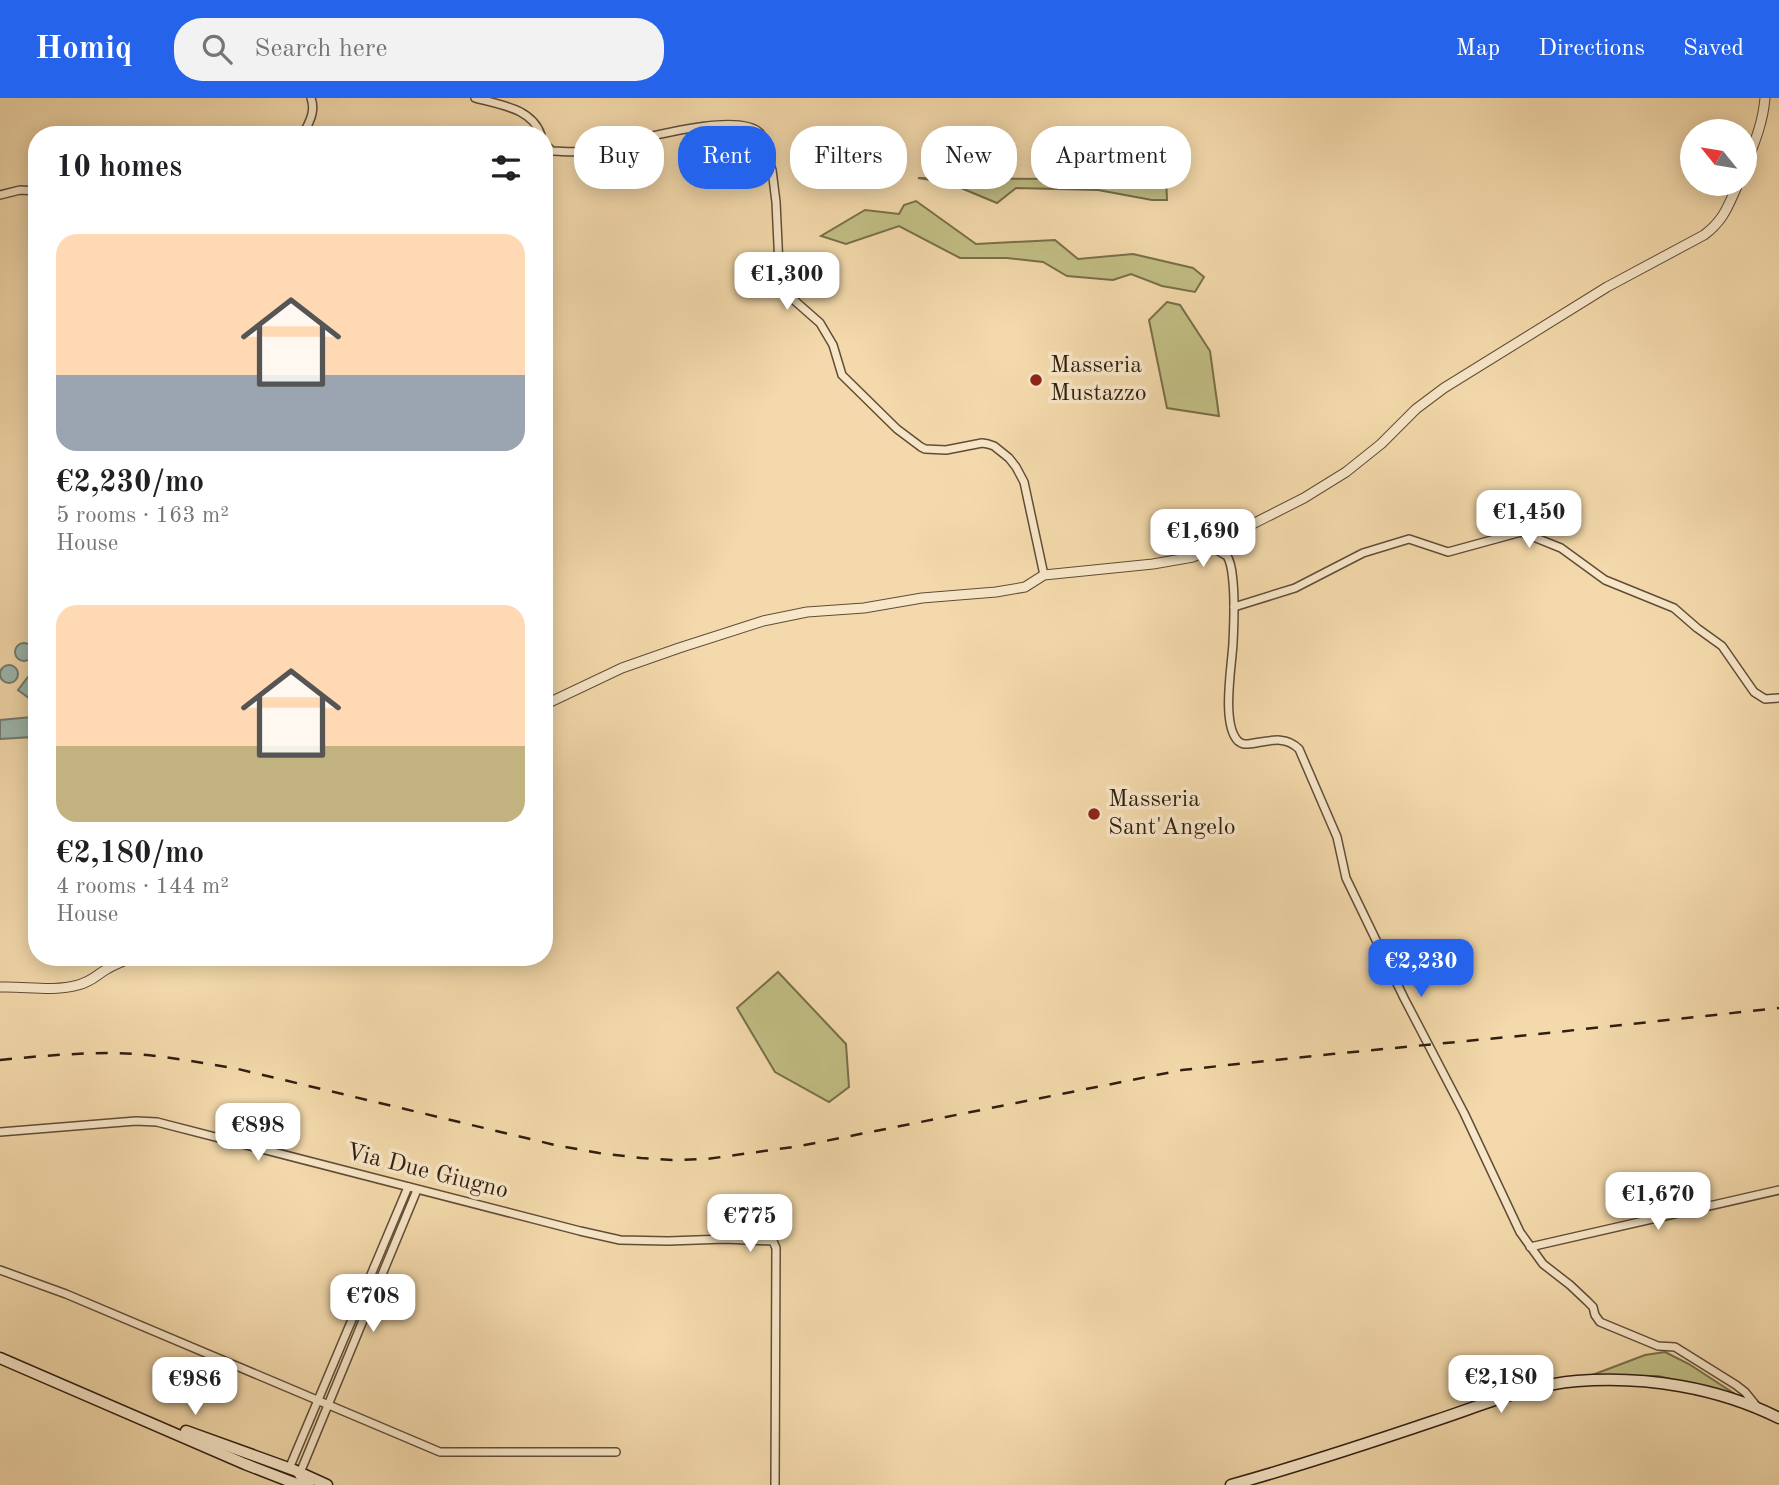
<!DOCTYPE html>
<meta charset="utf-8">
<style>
:root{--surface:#fff;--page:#f2f2f2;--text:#202124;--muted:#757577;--accent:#2563eb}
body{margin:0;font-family:"Old Standard TT",serif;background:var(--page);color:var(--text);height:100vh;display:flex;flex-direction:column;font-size:26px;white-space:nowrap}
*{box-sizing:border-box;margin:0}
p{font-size:23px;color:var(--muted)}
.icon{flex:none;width:38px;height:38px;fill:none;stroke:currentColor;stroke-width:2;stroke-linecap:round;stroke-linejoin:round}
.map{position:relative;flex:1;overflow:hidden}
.side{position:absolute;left:28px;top:28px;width:525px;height:840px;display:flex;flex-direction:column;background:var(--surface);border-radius:28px;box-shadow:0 4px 18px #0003}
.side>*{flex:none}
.banner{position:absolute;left:574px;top:28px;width:665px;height:63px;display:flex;gap:14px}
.needle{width:46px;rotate:300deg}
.controls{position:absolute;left:1680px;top:21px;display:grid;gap:14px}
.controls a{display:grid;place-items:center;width:77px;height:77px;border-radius:50%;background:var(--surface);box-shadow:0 4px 18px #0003;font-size:35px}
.price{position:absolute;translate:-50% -60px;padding:0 16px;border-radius:14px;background:#fff;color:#222;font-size:23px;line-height:46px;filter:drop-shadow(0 2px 4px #0008)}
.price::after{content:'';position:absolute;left:50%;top:42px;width:21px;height:16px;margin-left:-10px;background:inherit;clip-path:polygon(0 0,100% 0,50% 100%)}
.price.on{background:var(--accent);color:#fff}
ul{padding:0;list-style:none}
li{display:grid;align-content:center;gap:14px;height:371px;padding:0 28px}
li span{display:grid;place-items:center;height:217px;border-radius:21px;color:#555}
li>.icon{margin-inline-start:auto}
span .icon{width:126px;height:126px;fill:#fffc;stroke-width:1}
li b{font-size:30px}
h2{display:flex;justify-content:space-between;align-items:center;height:84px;padding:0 28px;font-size:30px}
.tag{padding:0 24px;border-radius:28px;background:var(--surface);box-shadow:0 4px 18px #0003;font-size:24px;line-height:63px}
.tag.on{background:var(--accent);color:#fff}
header{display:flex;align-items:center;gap:42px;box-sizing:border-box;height:98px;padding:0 35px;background:var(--accent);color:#fff}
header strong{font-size:33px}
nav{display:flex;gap:38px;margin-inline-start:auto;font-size:24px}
.search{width:490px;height:63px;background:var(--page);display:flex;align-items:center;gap:18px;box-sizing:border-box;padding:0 24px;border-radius:28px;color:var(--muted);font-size:26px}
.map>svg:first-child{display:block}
.green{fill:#c1be84;stroke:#786e4a;stroke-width:2}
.water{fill:#9db9b0;stroke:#717b70;stroke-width:2}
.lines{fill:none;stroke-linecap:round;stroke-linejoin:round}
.minor-casing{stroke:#614d37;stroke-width:10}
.tertiary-casing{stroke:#614d37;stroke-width:11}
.secondary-casing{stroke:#301e10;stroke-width:13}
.minor{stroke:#f7e6c8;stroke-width:7}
.tertiary{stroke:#f7e6c8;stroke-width:9}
.secondary{stroke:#f7e6c8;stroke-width:10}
.rail{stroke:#301e10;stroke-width:2.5;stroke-dasharray:12 12;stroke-linecap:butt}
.poi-dot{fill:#8f2418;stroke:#f7e6c8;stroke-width:2.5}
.labels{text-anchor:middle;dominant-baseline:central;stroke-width:7;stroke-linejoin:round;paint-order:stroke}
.poi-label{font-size:24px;fill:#301e10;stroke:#f7e6c8;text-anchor:start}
.street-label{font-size:24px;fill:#301e10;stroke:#f7e6c8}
</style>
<header>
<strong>Homiq</strong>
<div class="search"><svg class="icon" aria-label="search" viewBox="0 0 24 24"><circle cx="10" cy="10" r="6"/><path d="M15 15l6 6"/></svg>Search here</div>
<nav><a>Map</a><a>Directions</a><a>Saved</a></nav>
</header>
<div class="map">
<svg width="1779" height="1387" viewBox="0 0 1779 1387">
<rect width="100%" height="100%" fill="#f3d9ab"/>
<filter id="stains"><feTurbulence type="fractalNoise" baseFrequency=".00286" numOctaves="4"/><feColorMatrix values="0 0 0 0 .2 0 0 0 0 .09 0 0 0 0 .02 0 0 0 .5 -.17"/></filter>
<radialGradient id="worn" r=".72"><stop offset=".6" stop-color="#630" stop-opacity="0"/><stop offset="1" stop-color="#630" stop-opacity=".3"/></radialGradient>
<g class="green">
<path d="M1098 75 1166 80 1167 102H1152L1098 92 1016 90 997 105 949 85 918 80 1063 81Z"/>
<path d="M916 103 976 146 1055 142 1078 161 1133 156 1193 170 1204 179 1195 194 1162 188 1131 176 1113 182 1067 178 1043 164 1007 160H960L899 128 846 146 821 138 865 112 899 116 904 107Z"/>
<path d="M1167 204 1180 207 1210 253 1219 318 1167 310 1149 222Z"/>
<path d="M778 874 846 946 849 989 829 1004 775 974 737 910Z"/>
<path d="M1665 1254 1689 1266 1735 1296 1658 1278 1587 1279 1645 1257Z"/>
</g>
<g class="water">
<circle cx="24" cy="554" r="9"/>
<circle cx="9" cy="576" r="9"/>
<path d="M28 579 37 586V606L18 592Z"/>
<path d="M31 619 32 639 0 641V622Z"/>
</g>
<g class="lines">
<defs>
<g id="minor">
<path d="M475 0C500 7 532 10 541 37"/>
<path d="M303 37C309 24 316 14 311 0"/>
<path d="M544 45 552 53C562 53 574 55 585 53 620 48 736 10 760 35L772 72 776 104 779 168 787 191 795 203 820 225 833 247 842 277 897 331 921 349 925 351 946 352 982 345 988 346 994 348 1009 360 1016 369 1024 384 1044 477"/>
<path d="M0 97 20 92 37 93"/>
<path d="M1213 450 1227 458C1232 466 1232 475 1233 484 1235 505 1234 525 1233 545 1232 567 1221 626 1238 643 1242 646 1243 646 1248 646 1266 644 1284 636 1299 651L1337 739 1346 780 1404 900 1464 1015 1520 1134 1543 1166 1570 1187 1587 1203 1593 1209 1595 1217 1600 1224 1658 1248 1675 1249 1736 1287 1745 1294 1758 1310"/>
<path d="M1234 509 1295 490 1363 455 1409 441 1448 454 1521 434 1561 450 1605 482 1674 510 1697 530 1722 548 1754 594 1765 601 1779 600"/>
<path d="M0 1034 136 1023 157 1024 580 1133 620 1142 668 1143 725 1141 773 1143 776 1150 775 1387"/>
<path d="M1530 1149 1779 1092"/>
<path d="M0 1172 66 1196 440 1354H616"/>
<path d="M291 1366 408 1089"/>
<path d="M302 1370 417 1092"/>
<path d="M299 1378 310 1387"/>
</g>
<g id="tertiary">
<path d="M1745 69C1754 46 1763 25 1765 0"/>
<path d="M544 607 622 570 679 550 763 523 807 514 864 510 922 500 996 494 1025 489 1044 477 1153 466 1193 459 1209 452 1227 439 1304 400 1346 374 1381 346 1416 311 1444 290 1607 189 1704 137C1724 122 1728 108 1738 86"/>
<path d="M0 889C26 888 53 894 78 887 93 883 96 877 107 871 115 866 124 863 133 859"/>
</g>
<g id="secondary">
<path d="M0 1260 245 1366 299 1387"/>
<path d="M186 1333 294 1372 327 1387"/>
<path d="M1231 1387C1299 1368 1366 1346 1434 1323 1480 1308 1528 1287 1577 1283 1645 1278 1717 1289 1779 1320"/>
</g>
</defs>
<use href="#minor" class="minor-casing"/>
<use href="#tertiary" class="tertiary-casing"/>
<use href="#secondary" class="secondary-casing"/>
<use href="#minor" class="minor"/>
<use href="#tertiary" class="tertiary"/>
<use href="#secondary" class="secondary"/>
<path class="rail" d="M0 962C38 958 76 955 114 955 156 956 197 964 238 971L555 1047 599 1055 641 1060 672 1062 707 1061 800 1048 1182 972 1332 956 1529 937 1779 910"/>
</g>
<g class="poi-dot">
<circle cx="1036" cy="282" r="7"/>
<circle cx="1094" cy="716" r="7"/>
</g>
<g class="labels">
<g class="poi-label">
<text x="1050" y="268">Masseria<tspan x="1050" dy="28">Mustazzo</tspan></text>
<text x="1108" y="702">Masseria<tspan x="1108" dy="28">Sant'Angelo</tspan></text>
</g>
<g class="street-label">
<text transform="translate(427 1074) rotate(14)">Via Due Giugno</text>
</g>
</g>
<rect width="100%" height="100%" filter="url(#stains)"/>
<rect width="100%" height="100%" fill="url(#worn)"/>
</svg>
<div class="controls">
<a><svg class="needle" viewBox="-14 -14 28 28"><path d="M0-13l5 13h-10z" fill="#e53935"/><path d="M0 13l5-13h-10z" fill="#757577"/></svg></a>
</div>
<b class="price" style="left:787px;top:214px">€1,300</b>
<b class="price" style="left:1529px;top:452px">€1,450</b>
<b class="price" style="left:1203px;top:471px">€1,690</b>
<b class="price on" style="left:1421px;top:901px">€2,230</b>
<b class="price" style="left:258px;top:1065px">€898</b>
<b class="price" style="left:1658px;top:1134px">€1,670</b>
<b class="price" style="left:750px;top:1156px">€775</b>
<b class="price" style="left:373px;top:1236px">€708</b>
<b class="price" style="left:1501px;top:1317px">€2,180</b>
<b class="price" style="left:195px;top:1319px">€986</b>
<div class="banner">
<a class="tag">Buy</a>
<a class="tag on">Rent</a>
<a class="tag">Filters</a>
<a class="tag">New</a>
<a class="tag">Apartment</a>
</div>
<section class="side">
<h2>10 homes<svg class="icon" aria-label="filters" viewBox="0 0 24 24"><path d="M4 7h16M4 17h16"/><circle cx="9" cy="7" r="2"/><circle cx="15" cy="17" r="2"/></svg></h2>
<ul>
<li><span style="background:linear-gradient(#ffd9b3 65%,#9aa5b1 0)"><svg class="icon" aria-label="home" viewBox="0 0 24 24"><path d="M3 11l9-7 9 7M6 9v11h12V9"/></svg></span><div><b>€2,230/mo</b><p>5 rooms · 163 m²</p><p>House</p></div></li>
<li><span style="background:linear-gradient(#ffd9b3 65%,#c2b280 0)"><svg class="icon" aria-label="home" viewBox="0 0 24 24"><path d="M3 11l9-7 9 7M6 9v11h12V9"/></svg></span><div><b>€2,180/mo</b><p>4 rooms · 144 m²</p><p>House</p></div></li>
</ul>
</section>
</div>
